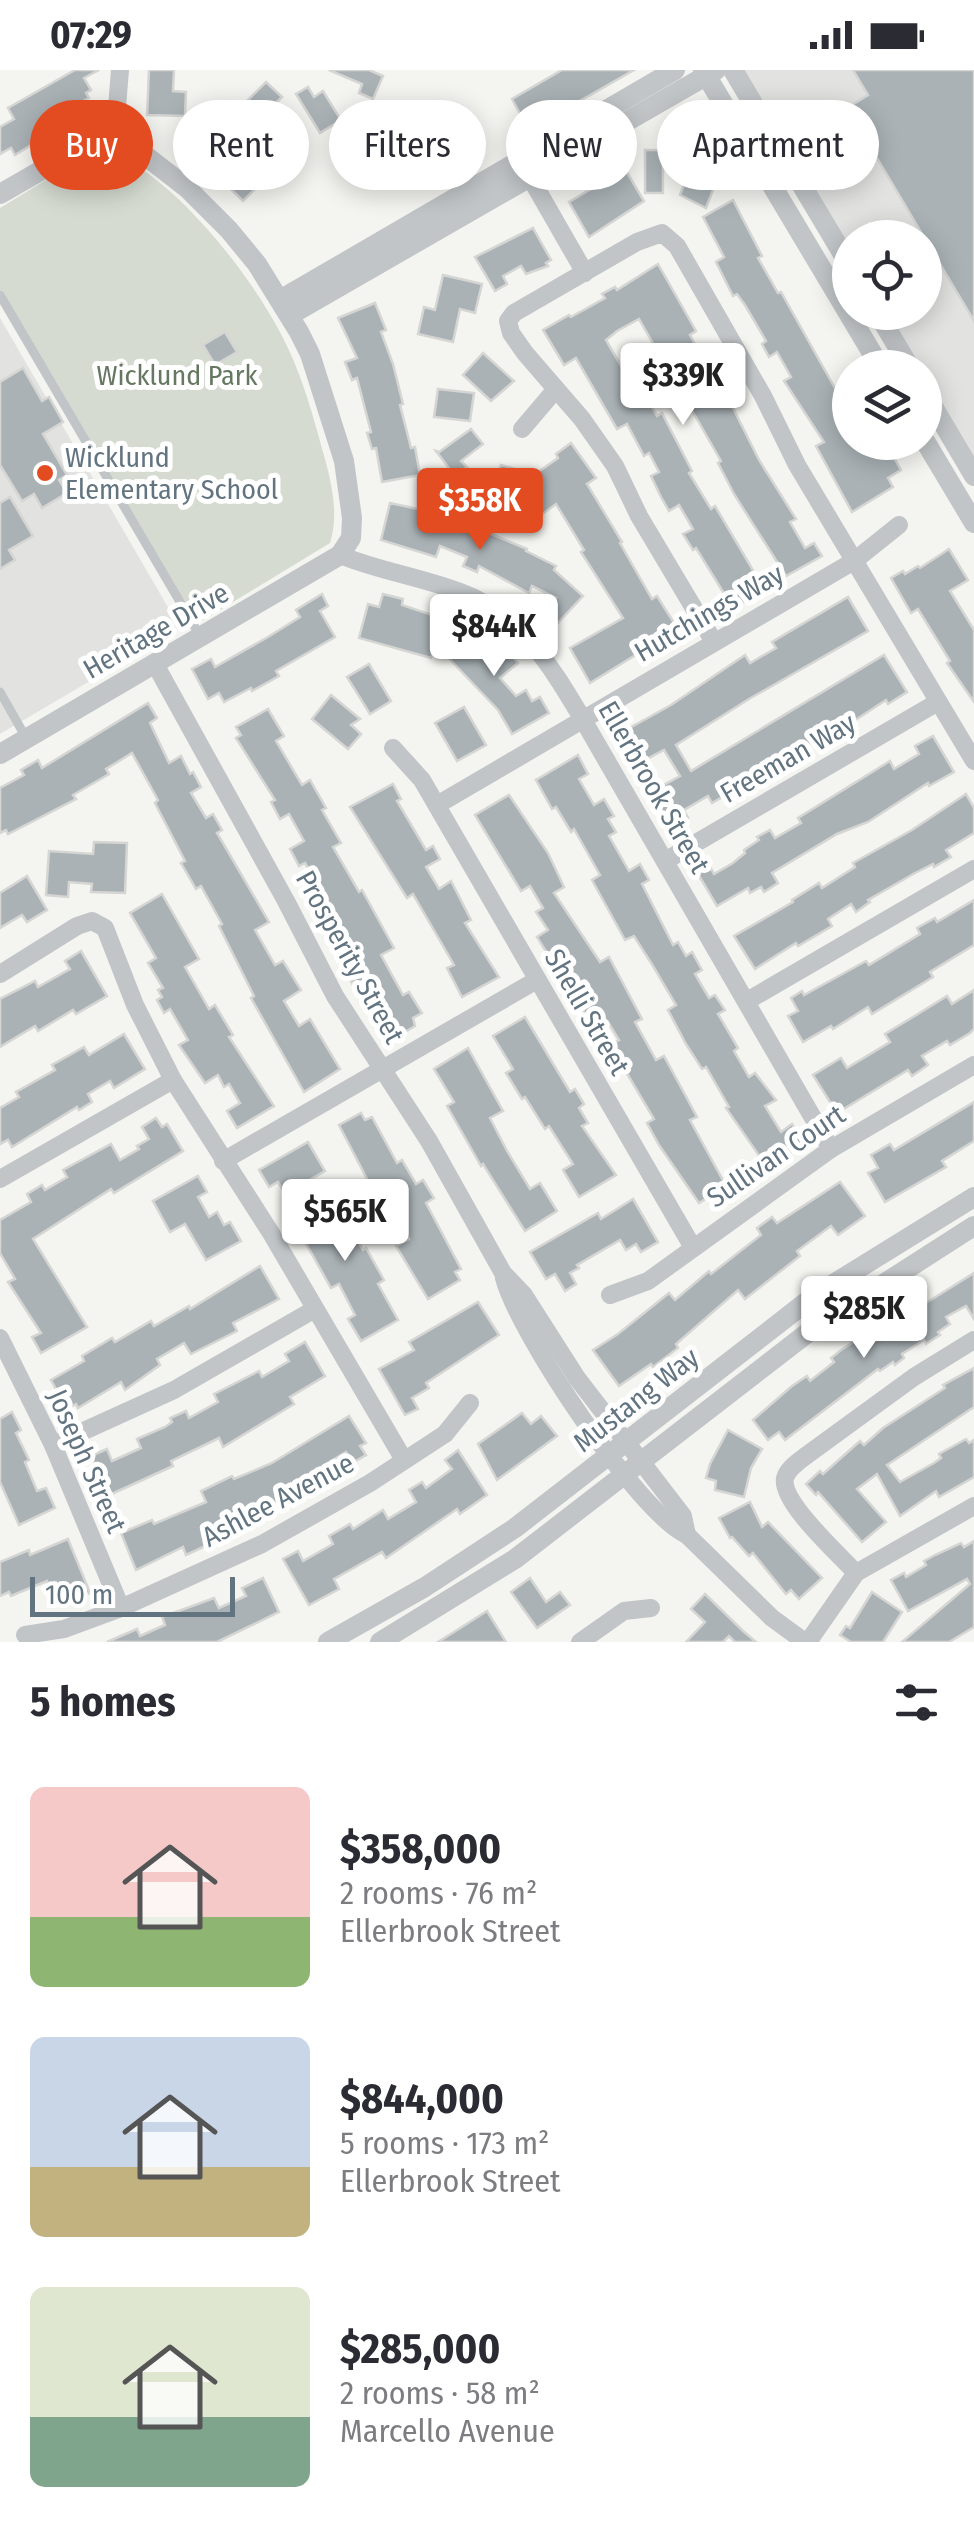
<!DOCTYPE html>
<meta charset="utf-8">
<style>
:root{--surface:#fff;--page:#f7f7f7;--text:#2b2b33;--muted:#7c7c81;--accent:#e34c21}
body{margin:0;font-family:"Fira Sans Condensed",sans-serif;background:var(--page);color:var(--text);height:100vh;display:flex;flex-direction:column;font-size:38px;white-space:nowrap}
*{box-sizing:border-box;margin:0}
p{font-size:32px;color:var(--muted)}
.icon{flex:none;width:55px;height:55px;fill:none;stroke:currentColor;stroke-width:2;stroke-linecap:round;stroke-linejoin:round}
.map{position:relative;height:1572px;overflow:hidden}
.details{display:flex;flex-direction:column;background:var(--surface);flex:1}
.details>*{flex:none}
.top-card{position:absolute;left:30px;top:30px;width:915px;height:90px;display:flex;gap:20px}
.fabs{position:absolute;left:832px;top:150px;display:grid;gap:20px}
.fabs a{display:grid;place-items:center;width:110px;height:110px;border-radius:50%;background:var(--surface);box-shadow:0 5px 25px #0003;font-size:50px}
.scale{position:absolute;left:30px;bottom:25px;width:205px;box-sizing:border-box;padding-left:10px;border:5px solid #637481;border-top:0;font-size:28px;line-height:35px;white-space:nowrap;color:#637481;-webkit-text-stroke:8px #fff;paint-order:stroke}
.price{position:absolute;translate:-50% -85px;padding:0 22px;border-radius:10px;background:#fff;color:#222;font-size:32px;line-height:65px;filter:drop-shadow(0 2px 5px #0008)}
.price::after{content:'';position:absolute;left:50%;top:60px;width:30px;height:22px;margin-left:-15px;background:inherit;clip-path:polygon(0 0,100% 0,50% 100%)}
.price.on{background:var(--accent);color:#fff}
ul{padding:0;list-style:none}
li{display:flex;align-items:center;gap:30px;height:250px;padding:0 30px}
li span{display:grid;place-items:center;flex:none;width:280px;height:200px;border-radius:15px;color:#555}
li>.icon{margin-inline-start:auto}
span .icon{width:120px;height:120px;fill:#fffc;stroke-width:1}
li b{font-size:42px}
h2{display:flex;justify-content:space-between;align-items:center;height:120px;padding:0 30px;font-size:42px}
.chip{padding:0 35px;border-radius:45px;background:var(--surface);box-shadow:0 5px 25px #0003;font-size:35px;line-height:90px}
.chip.on{background:var(--accent);color:#fff}
.status{display:flex;justify-content:space-between;align-items:center;height:70px;padding:0 50px;background:var(--surface);direction:ltr}
.status svg{height:28px;fill:currentColor}
.map>svg:first-child{display:block}
.built{fill:#e2e3e1}
.green{fill:#d5dbd1}
.building{fill:#aab2b6;stroke:#d5d5d3;stroke-width:2.5}
.lines{fill:none;stroke-linecap:round;stroke-linejoin:round}
.service{stroke:#c1c5c8;stroke-width:9}
.minor{stroke:#c1c5c8;stroke-width:18}
.tertiary{stroke:#c1c5c8;stroke-width:20}
.poi-dot{fill:#e34c21;stroke:#fff;stroke-width:4}
.labels{text-anchor:middle;dominant-baseline:central;stroke-width:10;stroke-linejoin:round;paint-order:stroke}
.park-label{font-size:28px;fill:#677862;stroke:#fff}
.poi-label{font-size:28px;fill:#637481;stroke:#fff;text-anchor:start}
.street-label{font-size:28px;fill:#637481;stroke:#fff}
</style>
<div class="status"><b>07:29</b><svg viewBox="0 0 49 12"><path d="M0 12V9h3v3zM5 12V6h3v6zM10 12V3h3v9zM15 12V0h3v12zM26 1h20v11H26zM47 4h2v5h-2z"/></svg></div>
<div class="map">
<svg width="974" height="1572" viewBox="0 0 974 1572">
<rect width="100%" height="100%" fill="#f4f4f0"/>
<g class="built">
<path d="M739 0H974V399L925 316V298L914 297 882 243 925 242V168H850V189Z"/>
<path d="M0 248 180 558 0 664Z"/>
</g>
<path class="green" d="M119 82C137 96 157 109 174 125 215 163 256 216 282 266 300 300 311 338 321 375 330 406 340 442 330 473L195 555 0 220V138L90 83Z"/>
<g class="building">
<path d="M75 0H99L84 8 91 20 86 23 89 28 74 36 79 44 42 63 44 67 15 85 11 78 0 84V57L14 49 8 38Z"/>
<path d="M149 0H174L173 21 186 22 185 46 147 45Z"/>
<path d="M329 0H369L383 6 373 29 359 23 362 14Z"/>
<path d="M562 0H634L529 60 512 29Z"/>
<path d="M853 0H974V251L847 38 868 25Z"/>
<path d="M266 12 282 27 261 48 245 33Z"/>
<path d="M308 17 314 27 323 21 341 50 320 63 296 24Z"/>
<path d="M198 47 245 92 255 81 274 100 243 131 203 92 206 90 180 67Z"/>
<path d="M645 80H674V95H663V123H645Z"/>
<path d="M696 84 723 94 706 138 680 125Z"/>
<path d="M625 99 644 131 589 167 569 132Z"/>
<path d="M733 130 762 186 758 188 778 223 781 222 850 345V372H885L901 400 888 408 893 417 852 442 816 376 824 372 784 311 791 307 777 282 769 287 762 274 766 271 745 235 737 224 733 226 716 192 724 187 703 147Z"/>
<path d="M533 158 551 190 546 193 548 196 526 204 521 196 503 206 507 214 495 221 475 187Z"/>
<path d="M658 194 696 261 690 265 704 291 712 286 719 299 715 302 759 390 796 449 790 452 805 478 814 473 822 486 786 506 734 424 718 393 721 391 685 328 689 326 668 288 663 291 639 249 617 261 606 270 634 318 640 315 657 346 662 343 692 401 689 403 711 439 715 436 764 519 733 538 696 478 693 480 683 464 693 459 679 435 669 441 661 427 651 406 659 402 649 383 644 386 627 354 617 359 576 288 564 295 543 260 569 245 571 247 605 228 602 224 615 217 617 220Z"/>
<path d="M443 205 482 214 475 243 460 239 453 272 418 264 424 237 435 240Z"/>
<path d="M375 233 386 260 381 262 393 294 403 334 400 335 411 378 415 377 420 405 382 412 376 378 372 379 367 363 371 362 357 308 352 310 345 292 357 288 338 248Z"/>
<path d="M225 262 237 282 215 295 203 275Z"/>
<path d="M483 283 514 311 491 331 463 305Z"/>
<path d="M23 298 42 331 49 327 63 352 43 364 67 405 59 410 67 423 42 438 34 424 22 431 0 395V312Z"/>
<path d="M438 319 474 323 470 351 434 347Z"/>
<path d="M471 359 483 374 461 391 467 397 455 406 436 381 439 382Z"/>
<path d="M571 373 596 408 587 414 622 472 620 473 652 529 657 526 681 564 663 575 660 570 590 613 570 578 623 548 581 482 584 480 556 434 541 445 514 406 502 437 474 427 485 400 498 405 501 395 529 403 531 407 558 388 556 384Z"/>
<path d="M10 427 33 466 9 480 15 490 0 499V433Z"/>
<path d="M390 433 432 442 433 440 527 479 526 481 556 496 554 500 583 526 556 555 543 543 556 528 532 516 529 523 479 496 477 502 463 496 467 487 440 476 436 487 381 470Z"/>
<path d="M949 479 968 510 950 521 974 560V632L947 593 950 591 918 539 911 543 891 508 903 501 905 504 918 496 920 498Z"/>
<path d="M322 524 328 536 320 541 335 567 276 601 279 606 252 621 251 618 224 632 219 623 208 629 192 599 211 589 215 597 268 567 300 547 296 540Z"/>
<path d="M383 524 403 529 402 535 444 549 431 588 359 568 368 534 379 537Z"/>
<path d="M848 527 868 561 749 629 676 675 691 701 884 585 907 622 888 634 886 630 834 664 831 659 786 690 741 712 743 715 712 733 708 726 684 740 688 748 672 758 651 722 680 706 664 680 634 696 617 665 671 635 745 585 750 593 776 578 772 572Z"/>
<path d="M464 557 480 572 484 568 500 583 506 579 518 593 500 608 516 626 526 620 532 631 540 627 549 643 512 664 498 640 442 581Z"/>
<path d="M369 594 391 631 370 644 347 607Z"/>
<path d="M331 625 360 649 351 655 361 664 348 679 312 649Z"/>
<path d="M148 633 157 648 150 653 169 693 181 686 190 704 193 702 201 717 191 723 206 748 213 744 222 760 217 763 269 852 255 860 275 895 283 891 301 920 284 931 299 956 310 949 340 999 304 1022 251 928 254 926 219 856 222 854 201 816 196 819 181 793 185 791 155 733 158 730 132 683 106 699 109 704 73 725 76 729 8 764 6 760 0 763V718L24 705 21 700 38 690 42 698Z"/>
<path d="M464 637 486 675 457 691 435 653Z"/>
<path d="M268 639 284 666 276 671 302 715 310 710 326 738 322 740 341 773 333 777 359 822 362 820 394 878 381 885 403 925 409 922 422 943 413 948 415 956 400 965 396 958 386 964 379 952 387 948 370 916 357 923 351 911 362 905 315 821 320 818 305 793 299 796 290 779 304 771 289 744 280 749 271 732 275 730 236 668 241 665 236 657Z"/>
<path d="M933 666 954 702 929 716 928 713 868 752 837 764 772 803 778 813 764 822 761 817 750 823 748 818 717 836 698 804 710 797 714 804 733 793 745 783 744 780 759 770 757 767 770 760 775 768 801 753 798 748 890 691 894 699 919 684 915 676Z"/>
<path d="M578 685 588 704 579 709 594 735 604 729 614 746 608 749 616 762 609 766 629 801 640 794 649 810 642 814 673 875 678 872 686 886 692 882 702 900 695 904 709 928 715 925 725 940 718 944 738 978 734 981 749 1007 755 1003 776 1030 765 1036 781 1062 792 1054 804 1073 767 1097 726 1038 729 1037 706 997 702 999 686 974 668 940 676 935 653 896 634 866 625 870 592 810 600 805 574 759 571 762 556 737 552 739 536 710Z"/>
<path d="M393 714 401 729 397 731 426 780 433 776 440 789 426 797 439 819 451 811 471 850 465 853 499 907 462 927 447 898 454 895 435 862 413 824 407 828 350 737Z"/>
<path d="M966 724 974 738V763L946 780 951 787 934 797 933 794 915 803 868 830 870 832 856 842 851 834 828 849 832 856 798 876 796 873 755 899 734 866 793 832 792 830 819 813 822 818 855 797 853 793 912 760Z"/>
<path d="M509 725 548 783 564 817 554 823 600 892 609 887 642 949 635 952 656 990 664 986 697 1047 690 1050 726 1116 699 1133 659 1075 647 1053 654 1049 625 1000 616 1005 607 988 617 982 612 974 619 970 608 952 593 960 560 893 555 896 537 867 548 860 536 842 543 838 530 816 521 821 475 745Z"/>
<path d="M94 772 127 773 125 823 91 822 92 814 69 812 68 827 46 825 49 781 93 784Z"/>
<path d="M27 806 47 840 27 852 22 845 0 858V823Z"/>
<path d="M162 824 199 889 185 897 209 939 215 935 233 965 229 967 274 1036 237 1058 227 1041 240 1033 229 1014 224 1017 218 1005 205 1013 179 975 188 970 170 939 164 943 157 930 162 927 158 920 163 918 148 893 156 888 130 843Z"/>
<path d="M974 830V875L930 902 933 907 872 944 868 937 833 959 831 956 803 972 788 946 798 941 791 928 802 921 804 925 866 891 869 895 920 864 917 858 935 848 937 852Z"/>
<path d="M81 881 107 926 76 944 73 940 38 961 35 956 0 977V929L35 911 38 917 70 899 65 891Z"/>
<path d="M974 920V959L970 963 950 975 947 971 922 986 928 995 912 1006 908 1000 837 1043 813 1005 841 988 847 998 890 972 885 964 913 947 947 926 952 934Z"/>
<path d="M525 947 570 1022 575 1019 584 1034 579 1038 588 1053 582 1056 616 1105 579 1127 563 1100 573 1094 549 1056 545 1059 525 1027 522 1029 506 1003 513 999 493 966Z"/>
<path d="M124 964 145 999 114 1018 110 1011 88 1024 92 1032 79 1040 77 1037 12 1077 8 1070 0 1074V1038L19 1027 16 1022 55 1000 52 995 84 977 89 985Z"/>
<path d="M468 978 503 1041 490 1048 507 1081 530 1119 540 1113 557 1141 525 1161 483 1094 481 1096 447 1036 454 1032 434 999Z"/>
<path d="M974 1032V1071L942 1091 946 1097 885 1132 868 1103 878 1098 871 1085 890 1074 894 1080Z"/>
<path d="M361 1043 365 1050 372 1047 397 1093 402 1090 416 1114 423 1110 434 1128 426 1133 461 1199 455 1202 460 1210 428 1229 396 1176 409 1169 398 1149 390 1153 339 1055Z"/>
<path d="M156 1048 162 1057 167 1054 183 1081 114 1123 111 1119 33 1169 87 1257 41 1283 32 1267 41 1263 8 1212 15 1209 0 1183V1150L31 1132 27 1124 42 1115 45 1120 67 1107 63 1100 111 1074 120 1090 139 1079 137 1076 149 1069 142 1057Z"/>
<path d="M308 1072 325 1101 285 1124 278 1112 269 1117 259 1100Z"/>
<path d="M198 1106 207 1122 198 1127 209 1147 217 1142 224 1155 230 1152 241 1171 206 1190 185 1154 170 1162 153 1131Z"/>
<path d="M840 1112 865 1146 838 1165 831 1156 797 1181 800 1186 745 1229 738 1220 676 1274 678 1278 653 1297 651 1294 619 1316 593 1280 618 1264 669 1223 675 1230 709 1201 711 1204 761 1165 757 1158 772 1147 777 1153Z"/>
<path d="M328 1121 363 1180 366 1178 384 1210 378 1214 398 1250 361 1271 348 1249 355 1245 339 1214 331 1218 290 1145Z"/>
<path d="M633 1129 658 1172 641 1182 636 1174 626 1180 620 1170 577 1195 579 1198 570 1203 576 1214 565 1221 555 1204 546 1209 530 1182 598 1143 601 1149Z"/>
<path d="M260 1196 279 1229 233 1253 237 1261 191 1284 184 1273 157 1289 160 1295 125 1320 121 1312 78 1338 76 1334 67 1339 51 1310 84 1291 82 1286 112 1268 115 1272 151 1251 154 1256 189 1236 190 1239Z"/>
<path d="M974 1203V1249L966 1236 946 1247 950 1254 938 1262 940 1265 926 1274 924 1270 902 1284 904 1288 895 1295 893 1292 880 1301 878 1299 785 1370 779 1362 768 1370 753 1350 792 1316 807 1306 810 1311 834 1292 831 1288 841 1280 857 1270 860 1275 883 1259 880 1255 892 1246 909 1236 911 1239 919 1234 921 1236Z"/>
<path d="M478 1232 499 1265 426 1313 429 1318 412 1328 418 1339 405 1345 379 1299 414 1280 409 1272Z"/>
<path d="M305 1272 325 1306 290 1327 294 1334 223 1377 219 1368 171 1391 173 1396 105 1427 92 1397 95 1395 91 1386 107 1379 112 1391 141 1378 137 1369 165 1357 172 1352 170 1348 186 1341 189 1348 218 1332 214 1324 259 1301 262 1307 289 1291 285 1284Z"/>
<path d="M974 1298V1337L887 1395 900 1412 934 1393 941 1388 939 1384 966 1369 969 1373 974 1370V1407L939 1427 936 1421 900 1446 877 1404 857 1419 886 1452 862 1472 818 1422 816 1425 806 1414 820 1401 823 1404 860 1371 864 1375 883 1358 945 1318 943 1315Z"/>
<path d="M12 1342 21 1360 16 1363 29 1390 25 1392 37 1421 46 1418 55 1438 19 1455 0 1412V1349Z"/>
<path d="M522 1343 531 1354 541 1346 557 1366 497 1410 478 1374Z"/>
<path d="M349 1346 366 1373 360 1376 366 1385 352 1393 346 1382 318 1399 325 1410 306 1421 301 1413 280 1424 285 1433 271 1440 268 1435 233 1452 238 1461 186 1485 183 1477 136 1500 121 1463 152 1450 154 1454 206 1432 201 1421 232 1406 234 1409 272 1393Z"/>
<path d="M728 1360 762 1379 751 1398 744 1427 715 1420 716 1411 706 1408 710 1394Z"/>
<path d="M458 1380 487 1425 460 1444 457 1439 386 1488 382 1482 334 1509 339 1519 309 1535 283 1489 298 1481 303 1491 333 1474 329 1466 350 1454 353 1459 383 1440 388 1449 416 1432 409 1420 422 1412 426 1418 452 1399 445 1390Z"/>
<path d="M750 1432 762 1457 768 1452 822 1508 799 1529 791 1520 786 1524 753 1483 749 1486 732 1467 730 1468 719 1448Z"/>
<path d="M68 1469 90 1523 76 1528 73 1520 54 1528 47 1511 11 1526 9 1522 0 1526V1492L29 1480 30 1485Z"/>
<path d="M974 1471V1557L949 1572H902L970 1514 967 1509 908 1541 891 1510 904 1503 906 1507 926 1495 924 1491 935 1485 961 1473 964 1477Z"/>
<path d="M263 1508 279 1542 217 1572H107L137 1559 140 1566 165 1555 162 1547 214 1528 219 1538 246 1526 242 1518Z"/>
<path d="M530 1508 546 1532 560 1522 570 1535 537 1558 511 1522Z"/>
<path d="M872 1522 902 1542 883 1572H851L840 1565 846 1556 850 1558Z"/>
<path d="M705 1524 743 1561 756 1572H735L729 1566 723 1572H686L705 1552 691 1539Z"/>
<path d="M487 1541 506 1572H438L454 1562Z"/>
</g>
<g class="lines">
<g class="service">
<path d="M0 225 200 566"/>
<path d="M0 622 25 666"/>
</g>
<g class="minor">
<path d="M115 62 120 0"/>
<path d="M523 95 585 203"/>
<path d="M522 359 556 319"/>
<path d="M340 485C379 501 421 507 460 522 520 544 551 596 582 648L831 1079"/>
<path d="M714 572 639 446 615 396 582 349 525 283 511 263 508 251 514 243 637 172 662 163 677 176 763 326 797 395 974 691"/>
<path d="M155 594 286 831 335 926 429 1071 503 1203 524 1225 577 1308 683 1446 687 1465"/>
<path d="M393 678 422 710 692 1176"/>
<path d="M437 735 854 491 899 455"/>
<path d="M665 791 938 632"/>
<path d="M0 904 77 856 92 851 105 858 135 935 173 1010 271 1163 404 1390"/>
<path d="M747 931 974 799"/>
<path d="M223 1091 537 910"/>
<path d="M0 1109 173 1010"/>
<path d="M504 1208C518 1262 638 1443 687 1465L772 1548 805 1572"/>
<path d="M610 1225 648 1211 831 1079 974 995"/>
<path d="M0 1268 53 1375 121 1538"/>
<path d="M53 1375 174 1320 315 1239"/>
<path d="M856 1503C840 1485 780 1432 785 1408 788 1398 799 1391 807 1385L914 1307 974 1270"/>
<path d="M25 1565 64 1559 121 1538 262 1474 370 1413 445 1364 470 1333"/>
<path d="M580 1572 624 1541 651 1538"/>
<path d="M808 1572 856 1503 974 1436"/>
</g>
<g class="tertiary">
<path d="M703 0 881 298"/>
<path d="M733 0 850 196"/>
<path d="M0 124 106 63 115 62 187 118 229 160 257 194 299 262 310 284 344 391 352 448 351 468 340 485 0 684"/>
<path d="M280 230 675 0"/>
<path d="M877 242 910 298"/>
<path d="M290 245 716 0"/>
<path d="M925 323 974 406"/>
<path d="M925 371 974 453"/>
<path d="M328 1572 425 1517 515 1458 814 1226 974 1127"/>
<path d="M380 1572 515 1489 810 1261 974 1156"/>
</g>
</g>
<circle class="poi-dot" cx="45" cy="403" r="10"/>
<g class="labels">
<g class="park-label">
<text x="177" y="305">Wicklund Park</text>
</g>
<g class="poi-label">
<text x="65" y="387">Wicklund<tspan x="65" dy="32">Elementary School</tspan></text>
</g>
<g class="street-label">
<text transform="translate(709 543) rotate(-30)">Hutchings Way</text>
<text transform="translate(156 561) rotate(-30)">Heritage Drive</text>
<text transform="translate(788 688) rotate(-30)">Freeman Way</text>
<text transform="translate(654 717) rotate(60)">Ellerbrook Street</text>
<text transform="translate(350 887) rotate(61)">Prosperity Street</text>
<text transform="translate(587 942) rotate(60)">Shelli Street</text>
<text transform="translate(776 1086) rotate(-34)">Sullivan Court</text>
<text transform="translate(636 1330) rotate(-38)">Mustang Way</text>
<text transform="translate(87 1391) rotate(66)">Joseph Street</text>
<text transform="translate(278 1430) rotate(-28)">Ashlee Avenue</text>
</g>
</g>
</svg>
<div class="fabs">
<a><svg class="icon" aria-label="locate" viewBox="0 0 24 24"><circle cx="12" cy="12" r="6"/><path d="M12 2v4M12 18v4M2 12h4M18 12h4"/></svg></a>
<a><svg class="icon" aria-label="layers" viewBox="0 0 24 24"><path d="M12 4l9 5-9 5-9-5zM3 14l9 5 9-5"/></svg></a>
</div>
<div class="scale">100 m</div>
<b class="price" style="left:683px;top:358px">$339K</b>
<b class="price on" style="left:480px;top:483px">$358K</b>
<b class="price" style="left:494px;top:609px">$844K</b>
<b class="price" style="left:345px;top:1194px">$565K</b>
<b class="price" style="left:864px;top:1291px">$285K</b>
<div class="top-card">
<a class="chip on">Buy</a>
<a class="chip">Rent</a>
<a class="chip">Filters</a>
<a class="chip">New</a>
<a class="chip">Apartment</a>
</div>
</div>
<section class="details">
<h2>5 homes<svg class="icon" aria-label="filters" viewBox="0 0 24 24"><path d="M4 7h16M4 17h16"/><circle cx="9" cy="7" r="2"/><circle cx="15" cy="17" r="2"/></svg></h2>
<ul>
<li><span style="background:linear-gradient(#f6c9c9 65%,#8fb573 0)"><svg class="icon" aria-label="home" viewBox="0 0 24 24"><path d="M3 11l9-7 9 7M6 9v11h12V9"/></svg></span><div><b>$358,000</b><p>2 rooms · 76 m²</p><p>Ellerbrook Street</p></div></li>
<li><span style="background:linear-gradient(#c9d6e8 65%,#c2b280 0)"><svg class="icon" aria-label="home" viewBox="0 0 24 24"><path d="M3 11l9-7 9 7M6 9v11h12V9"/></svg></span><div><b>$844,000</b><p>5 rooms · 173 m²</p><p>Ellerbrook Street</p></div></li>
<li><span style="background:linear-gradient(#dfe7d0 65%,#7fa58c 0)"><svg class="icon" aria-label="home" viewBox="0 0 24 24"><path d="M3 11l9-7 9 7M6 9v11h12V9"/></svg></span><div><b>$285,000</b><p>2 rooms · 58 m²</p><p>Marcello Avenue</p></div></li>
</ul>
</section>
